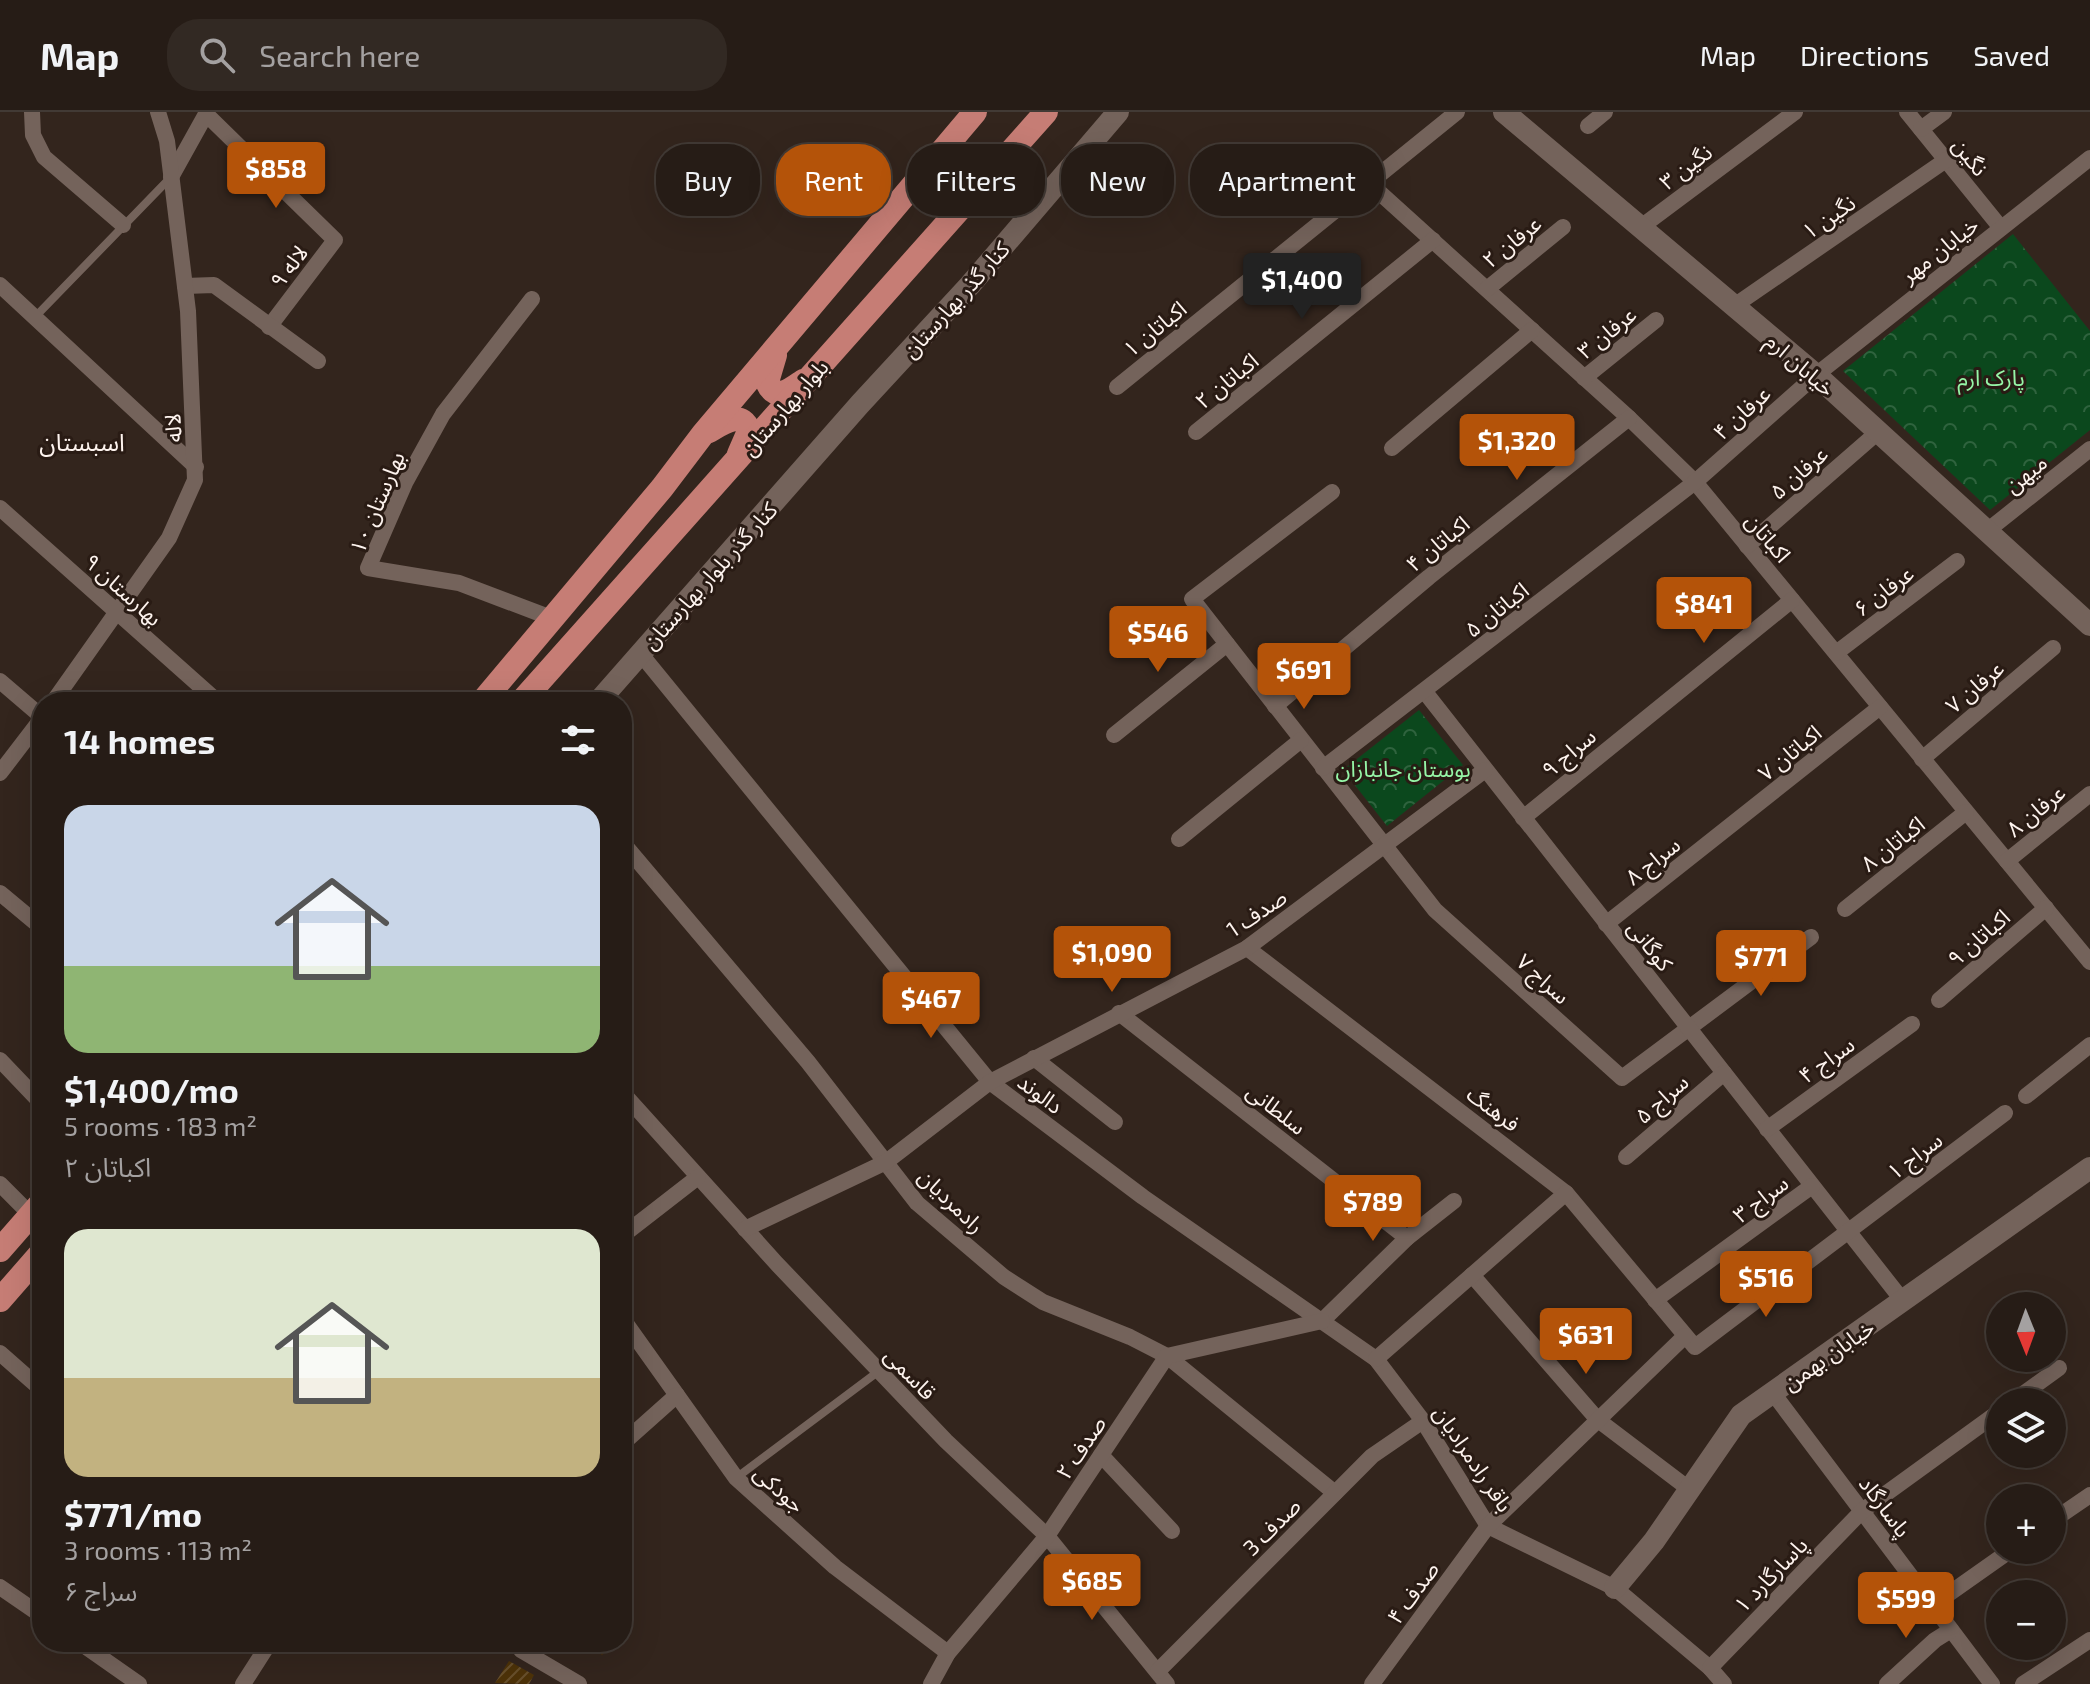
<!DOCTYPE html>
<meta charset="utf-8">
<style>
:root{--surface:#261c16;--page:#322923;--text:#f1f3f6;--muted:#a4a1a1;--line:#423a35;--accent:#b45309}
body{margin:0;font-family:"Exo 2","Noto Sans Arabic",sans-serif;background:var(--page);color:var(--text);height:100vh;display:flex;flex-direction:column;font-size:30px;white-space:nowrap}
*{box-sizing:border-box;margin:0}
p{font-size:26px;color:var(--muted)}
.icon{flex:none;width:44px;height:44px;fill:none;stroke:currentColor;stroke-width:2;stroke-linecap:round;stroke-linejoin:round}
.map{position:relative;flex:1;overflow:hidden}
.drawer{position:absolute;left:32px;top:580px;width:600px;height:960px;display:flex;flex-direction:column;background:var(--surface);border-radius:32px;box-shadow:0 8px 32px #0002,0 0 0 2px var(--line)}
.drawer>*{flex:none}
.banner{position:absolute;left:656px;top:32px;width:760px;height:72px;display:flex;gap:16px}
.needle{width:52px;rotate:179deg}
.controls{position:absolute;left:1986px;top:1180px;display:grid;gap:16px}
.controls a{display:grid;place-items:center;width:80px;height:80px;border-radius:50%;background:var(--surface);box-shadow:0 8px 32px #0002,0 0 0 2px var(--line);font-size:40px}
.price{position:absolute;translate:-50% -68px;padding:0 18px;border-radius:8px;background:var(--accent);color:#fff;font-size:26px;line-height:52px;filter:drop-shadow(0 2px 4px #0008)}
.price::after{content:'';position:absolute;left:50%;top:48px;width:24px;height:18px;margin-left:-12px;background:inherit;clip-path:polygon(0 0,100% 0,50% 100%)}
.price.on{background:#222;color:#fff}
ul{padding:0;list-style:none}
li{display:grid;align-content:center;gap:16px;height:424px;padding:0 32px}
li span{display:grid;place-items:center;height:248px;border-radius:24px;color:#555}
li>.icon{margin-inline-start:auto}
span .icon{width:144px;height:144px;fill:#fffc;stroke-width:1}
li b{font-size:34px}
h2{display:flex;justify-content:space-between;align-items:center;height:96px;padding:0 32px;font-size:34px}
.pill{padding:0 28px;border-radius:32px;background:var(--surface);box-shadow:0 8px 32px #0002,0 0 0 2px var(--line);font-size:28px;line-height:72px}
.pill.on{background:var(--accent);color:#fff}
header{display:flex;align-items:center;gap:48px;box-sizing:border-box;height:112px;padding:0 40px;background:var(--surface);border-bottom:2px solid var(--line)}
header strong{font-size:38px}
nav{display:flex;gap:44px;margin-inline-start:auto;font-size:28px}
.search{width:560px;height:72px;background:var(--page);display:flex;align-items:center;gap:20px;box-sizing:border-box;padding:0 28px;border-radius:32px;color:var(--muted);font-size:30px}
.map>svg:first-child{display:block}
.forest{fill:url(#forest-crowns)}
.building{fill:url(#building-hatch)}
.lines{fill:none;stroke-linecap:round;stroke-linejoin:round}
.lane{stroke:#74635b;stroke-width:8}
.street{stroke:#74635b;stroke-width:16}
.secondary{stroke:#74635b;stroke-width:22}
.primary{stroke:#c67d75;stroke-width:24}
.labels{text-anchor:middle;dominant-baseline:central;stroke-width:6;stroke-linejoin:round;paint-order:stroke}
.street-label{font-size:22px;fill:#fdf3ee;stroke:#291b14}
.park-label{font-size:22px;fill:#96f6a7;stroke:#291b14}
.neighbourhood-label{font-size:24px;fill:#fdf3ee;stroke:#291b14}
</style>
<header>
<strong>Map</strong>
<div class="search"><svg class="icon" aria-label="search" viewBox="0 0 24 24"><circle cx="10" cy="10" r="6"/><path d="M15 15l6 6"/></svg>Search here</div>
<nav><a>Map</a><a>Directions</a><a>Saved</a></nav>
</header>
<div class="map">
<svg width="2090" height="1572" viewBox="0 0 2090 1572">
<defs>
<pattern id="forest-crowns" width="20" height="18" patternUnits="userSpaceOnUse" patternTransform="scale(2)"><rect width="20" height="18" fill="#0b481d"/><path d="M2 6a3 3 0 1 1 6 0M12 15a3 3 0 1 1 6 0" fill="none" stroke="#2f633e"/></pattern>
<pattern id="building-hatch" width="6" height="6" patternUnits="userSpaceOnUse" patternTransform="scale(2)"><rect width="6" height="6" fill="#4d3208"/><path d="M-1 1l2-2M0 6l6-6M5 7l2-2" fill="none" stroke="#68502c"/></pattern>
</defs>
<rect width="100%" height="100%" fill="#33251d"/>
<g class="forest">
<path d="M2013 122 2090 219V318L1990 398 1843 259Z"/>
<path d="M1419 598 1463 653 1387 714 1343 658Z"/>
</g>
<g class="building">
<path d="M622 1499 633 1510 622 1522Z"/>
<path d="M589 1530H614L602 1543Z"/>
<path d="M509 1549 534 1563 529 1572 495 1571Z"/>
</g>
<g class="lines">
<g class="lane">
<path d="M35 205 171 65"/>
<path d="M736 1366 879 1259"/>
</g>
<g class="street">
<path d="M32 0 33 23 44 45 123 113"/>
<path d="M1907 0 2001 116"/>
<path d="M1588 14 1605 0"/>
<path d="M1921 17 1944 0"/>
<path d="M171 65 206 2 335 128 269 215"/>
<path d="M1369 71 1629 306 1695 370 2090 850"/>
<path d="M1641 115 1795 0"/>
<path d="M0 173 196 355"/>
<path d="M185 174 214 173 318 249"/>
<path d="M1487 177 1563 115"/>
<path d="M532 187 443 302 405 371 368 456 459 471 554 507"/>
<path d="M1734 194 1946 48"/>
<path d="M1584 266 1656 208"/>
<path d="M1117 275 1457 0"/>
<path d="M1196 320 1433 128"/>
<path d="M1392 336 1532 218"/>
<path d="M1332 380 1192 487 1435 798 1622 966 1811 825"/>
<path d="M0 396 218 590"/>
<path d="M1987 419 2090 337"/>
<path d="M1747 434 1878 320"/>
<path d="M640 541 990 970 1143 1085 1376 1247 1423 1309 1488 1414 1615 1476 1710 1556 1724 1572"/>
<path d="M1836 541 1957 449"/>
<path d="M0 569 42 605"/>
<path d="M1425 580 1903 1189"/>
<path d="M53 590 169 426 195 368 188 199 167 29 158 0"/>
<path d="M1275 594 1429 465 1629 306"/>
<path d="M1114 623 1227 532"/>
<path d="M1922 647 2053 536"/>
<path d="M1323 656 1695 370 1816 263 2090 46"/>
<path d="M0 661 42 606"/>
<path d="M1523 706 1792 488"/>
<path d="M1179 727 1301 628"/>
<path d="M622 730 808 950 917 1091 1004 1165 1043 1190 1130 1225 1167 1244 1335 1381"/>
<path d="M2007 749 2090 682"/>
<path d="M0 781 42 816"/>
<path d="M1845 797 1966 700"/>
<path d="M1606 812 1880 595"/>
<path d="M1247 836 1566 1081 1695 1235 2005 1001"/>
<path d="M1939 888 2046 796"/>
<path d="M1119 901 1407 1126"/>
<path d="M1034 946 1115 1010"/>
<path d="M0 948 42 992"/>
<path d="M622 980 777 1152 946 1329 1047 1424 1167 1572"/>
<path d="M2026 984 2090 933"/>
<path d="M1767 1017 1912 912"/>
<path d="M1626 1045 1724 961"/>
<path d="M0 1072 31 1103"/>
<path d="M745 1117 886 1050 990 970 1247 836 1485 658"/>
<path d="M622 1124 698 1065"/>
<path d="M1472 1163 1598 1308 1689 1377"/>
<path d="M1655 1188 1812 1074"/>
<path d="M622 1206 736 1366 835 1455 948 1541"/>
<path d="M1322 1209 1407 1126 1454 1089"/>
<path d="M0 1241 42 1278"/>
<path d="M1376 1247 1566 1081"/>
<path d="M1773 1281 1992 1572"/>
<path d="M2012 1290 2059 1256"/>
<path d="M622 1332 677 1283"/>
<path d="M1101 1343 1172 1419"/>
<path d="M2052 1409 2090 1383"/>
<path d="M0 1475 42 1504"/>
<path d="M1933 1493 2011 1438"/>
<path d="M79 1530 139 1572"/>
<path d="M515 1530 521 1538 579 1572"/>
<path d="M1710 1556 1862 1399 2000 1299"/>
<path d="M1158 1559 1372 1344 1423 1309"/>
<path d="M243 1572 270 1530"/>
<path d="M931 1572 948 1541 1047 1424 1167 1244 1322 1209"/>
<path d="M1372 1572 1488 1414 1685 1224"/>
<path d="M1887 1572 1935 1528 1951 1518"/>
<path d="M2023 1572 2090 1528"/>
</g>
<g class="secondary">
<path d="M1504 0 1816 263 2090 513"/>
<path d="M598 590 860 292 970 173 1118 0"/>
<path d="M1615 1476 1654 1429 1741 1303 2090 1056"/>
</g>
<g class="primary">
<path d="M775 243 767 270C776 290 790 278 803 269"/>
<path d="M709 319C723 311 742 297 749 319L739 342"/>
<path d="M482 590 662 376 703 322 975 0"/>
<path d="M521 590 1046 0"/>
<path d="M0 1138 42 1090"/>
<path d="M0 1188 42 1140"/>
</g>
</g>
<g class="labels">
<g class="street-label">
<text transform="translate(1971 44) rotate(51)">نگین</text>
<text transform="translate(1685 54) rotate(-37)">نگین ۳</text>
<text transform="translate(1828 104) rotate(-35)">نگین ۱</text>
<text transform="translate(1511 129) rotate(-39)">عرفان ۲</text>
<text transform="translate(1939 137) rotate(-38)">خیابان مهر</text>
<text transform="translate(288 154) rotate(-53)">لاله ۹</text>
<text transform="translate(955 187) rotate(-48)">کنار گذر بهارستان</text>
<text transform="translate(1154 216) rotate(-39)">اکباتان ۱</text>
<text transform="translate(1606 220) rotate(-39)">عرفان ۳</text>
<text transform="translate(1801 252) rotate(41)">خیابان ارم</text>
<text transform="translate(1226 268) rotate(-39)">اکباتان ۲</text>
<text transform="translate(784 295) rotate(-49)">بلوار بهارستان</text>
<text transform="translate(1741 300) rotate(-42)">عرفان ۴</text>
<text transform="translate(172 316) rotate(-93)">لاله</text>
<text transform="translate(1798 360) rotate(-41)">عرفان ۵</text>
<text transform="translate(2025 361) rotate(-39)">میهن</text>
<text transform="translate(376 390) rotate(-67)">بهارستان ۱۰</text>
<text transform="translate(1769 425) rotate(50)">اکباتان</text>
<text transform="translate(1437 431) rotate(-39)">اکباتان ۴</text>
<text transform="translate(709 463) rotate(-48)">کنار گذر بلوار بهارستان</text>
<text transform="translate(124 477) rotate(42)">بهارستان ۹</text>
<text transform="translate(1883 478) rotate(-37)">عرفان ۶</text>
<text transform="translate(1496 497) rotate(-38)">اکباتان ۵</text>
<text transform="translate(1974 574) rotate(-40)">عرفان ۷</text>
<text transform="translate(1568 640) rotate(-40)">سراج ۹</text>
<text transform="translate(1789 640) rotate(-39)">اکباتان ۷</text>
<text transform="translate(2035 698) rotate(-39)">عرفان ۸</text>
<text transform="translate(1892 731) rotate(-38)">اکباتان ۸</text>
<text transform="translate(1652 748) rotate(-38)">سراج ۸</text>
<text transform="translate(1256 800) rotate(-34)">صدف 1</text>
<text transform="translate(1978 825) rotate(-41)">اکباتان ۹</text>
<text transform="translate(1651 833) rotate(52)">کوگانی</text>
<text transform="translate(1544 866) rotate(42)">سراج ۷</text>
<text transform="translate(1826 947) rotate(-36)">سراج ۴</text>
<text transform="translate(1041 981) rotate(37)">دالوند</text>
<text transform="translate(1661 986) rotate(-41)">سراج ۵</text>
<text transform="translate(1277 996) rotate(38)">سلطانی</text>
<text transform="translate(1494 996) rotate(37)">فرهنگ</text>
<text transform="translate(1914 1043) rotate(-37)">سراج ۱</text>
<text transform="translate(1760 1086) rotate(-37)">سراج ۳</text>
<text transform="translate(952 1088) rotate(44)">رادمردیان</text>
<text transform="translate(1828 1242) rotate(-35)">خیابان بهمن</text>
<text transform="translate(911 1261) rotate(46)">قاسمی</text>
<text transform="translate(1080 1335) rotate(-56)">صدف ۲</text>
<text transform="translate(1474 1346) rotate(56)">باقر رادمرادیان</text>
<text transform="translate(780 1376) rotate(42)">جودکی</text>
<text transform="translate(1886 1394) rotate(53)">پاسارگاد</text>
<text transform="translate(1271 1414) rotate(-45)">صدف 3</text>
<text transform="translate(1770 1462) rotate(-46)">پاسارگارد ۱</text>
<text transform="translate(1412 1480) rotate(-54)">صدف ۴</text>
</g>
<g class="park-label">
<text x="1991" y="265">پارک ارم</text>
<text x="1403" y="656">بوستان جانبازان</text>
</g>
<g class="neighbourhood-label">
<text x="82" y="329">اسبستان</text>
</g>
</g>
</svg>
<div class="controls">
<a><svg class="needle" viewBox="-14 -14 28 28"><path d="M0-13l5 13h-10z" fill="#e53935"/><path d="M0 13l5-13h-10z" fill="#a4a1a1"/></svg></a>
<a><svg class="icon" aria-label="layers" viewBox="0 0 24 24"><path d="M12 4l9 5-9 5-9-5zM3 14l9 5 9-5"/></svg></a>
<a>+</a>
<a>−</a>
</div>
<b class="price" style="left:276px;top:98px">$858</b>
<b class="price on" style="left:1302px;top:209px">$1,400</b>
<b class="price" style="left:1517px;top:370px">$1,320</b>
<b class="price" style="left:1704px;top:533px">$841</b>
<b class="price" style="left:1158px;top:562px">$546</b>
<b class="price" style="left:1304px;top:599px">$691</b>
<b class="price" style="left:1112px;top:882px">$1,090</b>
<b class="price" style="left:1761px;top:886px">$771</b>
<b class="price" style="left:931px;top:928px">$467</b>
<b class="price" style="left:1373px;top:1131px">$789</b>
<b class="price" style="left:1766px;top:1207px">$516</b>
<b class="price" style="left:1586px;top:1264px">$631</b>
<b class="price" style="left:1092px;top:1510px">$685</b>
<b class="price" style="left:1906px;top:1528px">$599</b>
<div class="banner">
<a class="pill">Buy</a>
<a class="pill on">Rent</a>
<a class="pill">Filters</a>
<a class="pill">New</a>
<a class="pill">Apartment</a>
</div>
<section class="drawer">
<h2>14 homes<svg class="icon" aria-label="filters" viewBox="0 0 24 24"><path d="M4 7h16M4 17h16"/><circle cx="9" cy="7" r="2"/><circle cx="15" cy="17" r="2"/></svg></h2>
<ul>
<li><span style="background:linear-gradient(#c9d6e8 65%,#8fb573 0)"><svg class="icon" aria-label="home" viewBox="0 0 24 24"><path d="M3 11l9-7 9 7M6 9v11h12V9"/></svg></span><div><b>$1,400/mo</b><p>5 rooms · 183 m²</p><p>اکباتان ۲</p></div></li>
<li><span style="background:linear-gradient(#dfe7d0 60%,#c2b280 0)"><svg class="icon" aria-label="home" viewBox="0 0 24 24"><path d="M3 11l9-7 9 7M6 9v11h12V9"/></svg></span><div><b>$771/mo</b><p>3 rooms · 113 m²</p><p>سراج ۶</p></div></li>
</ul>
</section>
</div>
